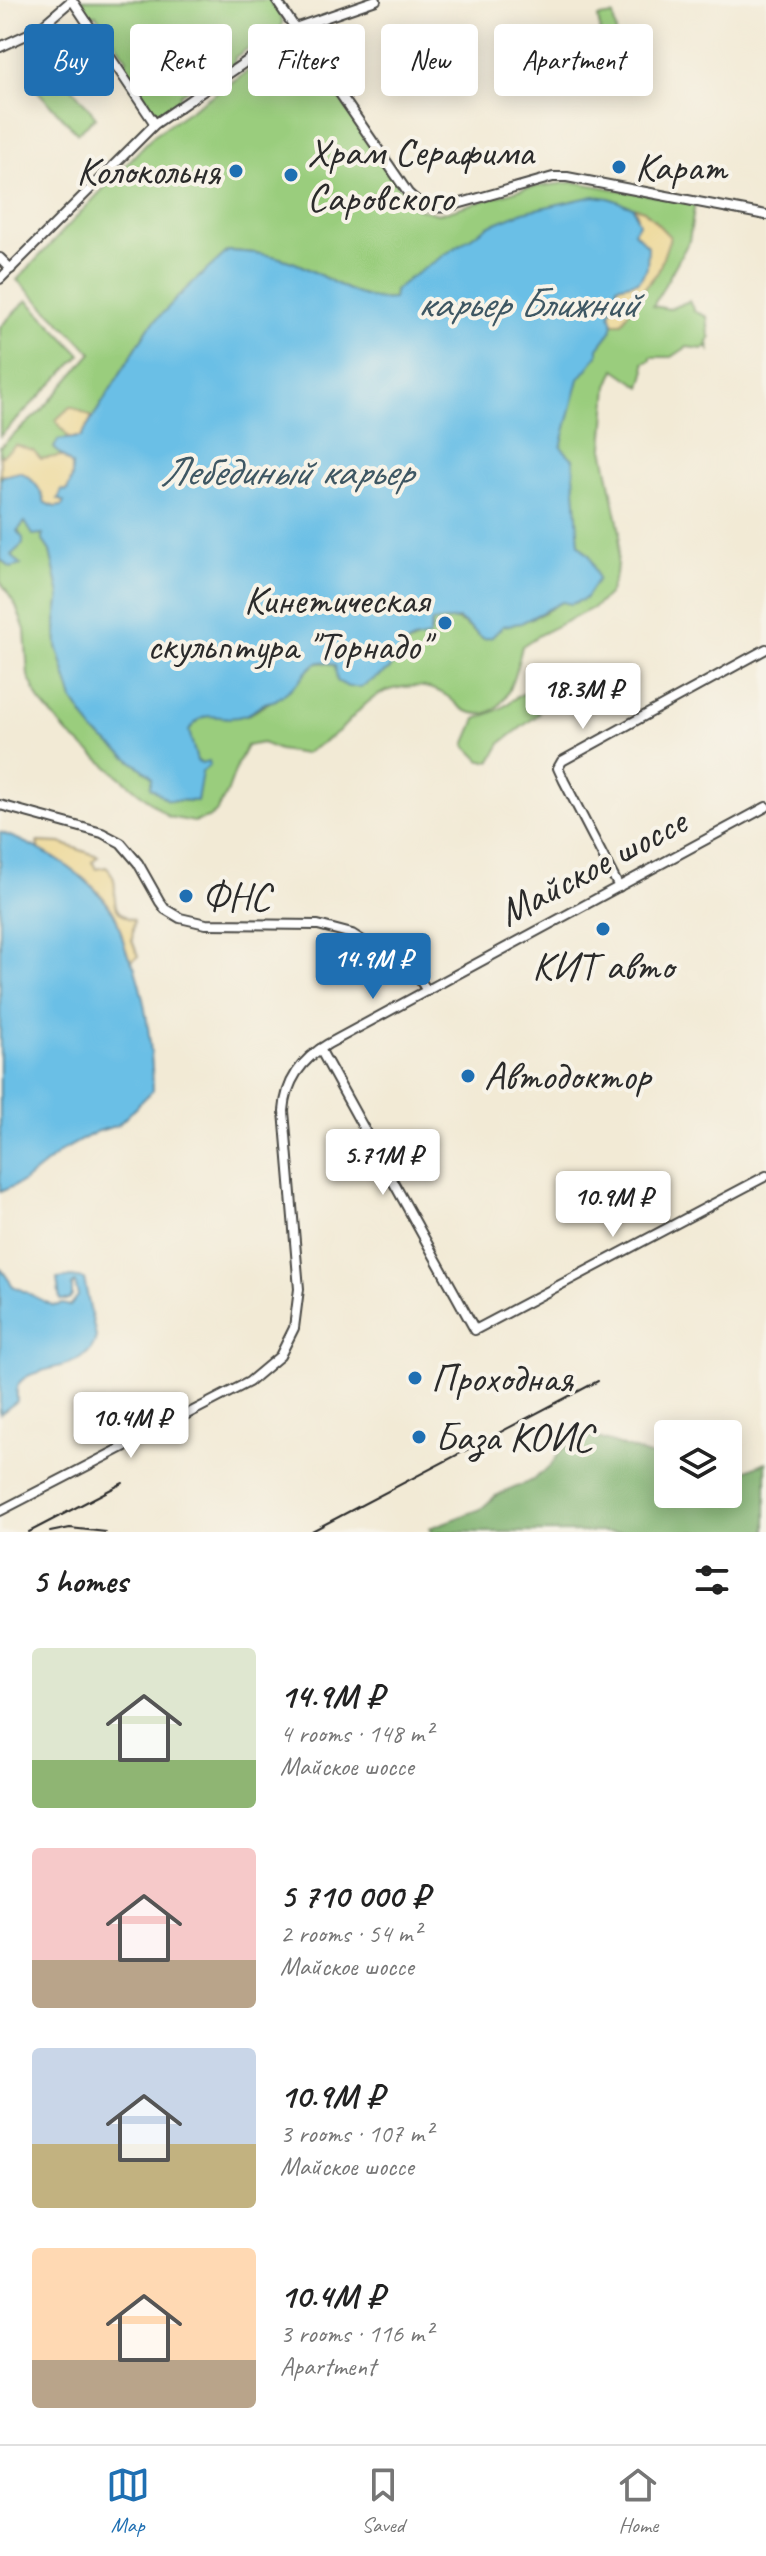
<!DOCTYPE html>
<meta charset="utf-8">
<style>
:root{--surface:#fff;--page:#f2f2f2;--text:#222;--muted:#767676;--line:#e0e0e0;--accent:#1f6fb2}
body{margin:0;font-family:Caveat,sans-serif;background:var(--page);color:var(--text);height:100vh;display:flex;flex-direction:column;font-size:30px;white-space:nowrap}
*{box-sizing:border-box;margin:0}
p{font-size:26px;color:var(--muted)}
.icon{flex:none;width:44px;height:44px;fill:none;stroke:currentColor;stroke-width:2;stroke-linecap:round;stroke-linejoin:round}
.map{position:relative;height:1532px;overflow:hidden}
.details{display:flex;flex-direction:column;background:var(--surface);flex:1}
.details>*{flex:none}
.top-card{position:absolute;left:24px;top:24px;width:718px;height:72px;display:flex;gap:16px}
.tools{position:absolute;left:654px;top:1420px;display:grid;gap:16px}
.tools a{display:grid;place-items:center;width:88px;height:88px;border-radius:8px;background:var(--surface);box-shadow:0 4px 20px #0003;font-size:40px}
.price{position:absolute;translate:-50% -68px;padding:0 18px;border-radius:8px;background:#fff;color:#222;font-size:26px;line-height:52px;filter:drop-shadow(0 2px 4px #0008)}
.price::after{content:'';position:absolute;left:50%;top:48px;width:24px;height:18px;margin-left:-12px;background:inherit;clip-path:polygon(0 0,100% 0,50% 100%)}
.price.on{background:var(--accent);color:#fff}
ul{padding:0;list-style:none}
li{display:flex;align-items:center;gap:24px;height:200px;padding:0 32px}
li span{display:grid;place-items:center;flex:none;width:224px;height:160px;border-radius:8px;color:#555}
li>.icon{margin-inline-start:auto}
span .icon{width:96px;height:96px;fill:#fffc;stroke-width:1}
li b{font-size:34px}
h2{display:flex;justify-content:space-between;align-items:center;height:96px;padding:0 32px;font-size:34px}
.pill{padding:0 28px;border-radius:8px;background:var(--surface);box-shadow:0 4px 20px #0003;font-size:28px;line-height:72px}
.pill.on{background:var(--accent);color:#fff}
.dock{display:flex;justify-content:space-around;align-items:center;height:112px;border-top:2px solid var(--line);background:var(--surface);font-size:22px;color:var(--muted)}
.dock a{display:grid;justify-items:center;gap:4px}
.dock .on{color:var(--accent)}
.map>svg:first-child{display:block}
.green{fill:#9acd7d;stroke:#627c54;stroke-width:2}
.forest{fill:#7bb06c;stroke:#536e4c;stroke-width:2}
.sand{fill:#eeda9e;stroke:#8c8264;stroke-width:2}
.water{fill:#6abfe6;stroke:#4a7588;stroke-width:2}
.lines{fill:none;stroke-linecap:round;stroke-linejoin:round}
.minor-casing{stroke:#494844;stroke-width:12}
.minor{stroke:#fff;stroke-width:8}
.rail{stroke:#2b2b2b;stroke-width:2}
.poi-dot{fill:#1f6fb2;stroke:#f7f3e8;stroke-width:3}
.labels{text-anchor:middle;dominant-baseline:central;stroke-width:8;stroke-linejoin:round;paint-order:stroke}
.poi-label{font-size:40px;fill:#2b2b2b;stroke:#f7f3e8;text-anchor:start}
.street-label{font-size:40px;fill:#2b2b2b;stroke:#f7f3e8}
.water-label{font-size:42px;font-style:italic;fill:#3e5763;stroke:#f7f3e8}
</style>
<div class="map">
<svg width="766" height="1532" viewBox="0 0 766 1532">
<rect width="100%" height="100%" fill="#f7f3e8"/>
<filter id="ink" filterUnits="userSpaceOnUse"><feTurbulence type="fractalNoise" baseFrequency=".0125" numOctaves="2"/><feDisplacementMap in="SourceGraphic" scale="16" xChannelSelector="R" yChannelSelector="G"/><feConvolveMatrix kernelMatrix="1 2 1 2 8 2 1 2 1" color-interpolation-filters="sRGB"/></filter>
<filter id="wash" filterUnits="userSpaceOnUse"><feTurbulence type="fractalNoise" baseFrequency=".006" numOctaves="4" result="noise"/><feDisplacementMap in="SourceGraphic" scale="32" xChannelSelector="R" yChannelSelector="G"/><feGaussianBlur stdDeviation="1.8" result="paint"/><feColorMatrix in="noise" values="0 0 0 0 0 0 0 0 0 0 0 0 0 0 0 0 0 1.4 0 .05"/><feComposite in="paint" operator="in"/></filter>
<g filter="url(#wash)">
<rect width="100%" height="100%" fill="#f2ead5"/>
<g class="green">
<path d="M78 0H271C287 22 287 27 264 42L259 41 235 57 234 63 212 77 207 76 180 94V101L164 112H159L152 108 123 65 127 59 96 15H89Z"/>
<path d="M613 15 618 44 603 47 598 17Z"/>
<path d="M292 41 308 51 413 207 438 214 526 188 574 182 695 203 689 241 653 306 669 309 689 301 694 311 707 317 709 335 711 337 708 342 709 350 706 346 703 349 687 347 672 357H651V360L644 363 645 373 641 387 615 369 608 386 603 448 620 532 616 574 609 594 595 607 539 635 522 646C516 671 506 728 466 711 459 708 453 700 447 696 430 685 413 684 393 689 369 695 357 714 340 730 329 739 316 747 304 754L279 750 262 743 247 746 238 763 227 793 216 812 208 818 194 822 169 817 68 734 40 701 28 676 25 630 16 606 0 581V559L11 568 20 565 11 555 20 536 18 528 25 522 43 533 42 539 50 551 60 595 56 622 57 646 73 700 94 732 149 774 168 800 197 801 201 763 197 761 188 730 203 715C221 714 240 722 257 710 269 702 282 696 293 686 297 682 299 675 304 671 326 650 343 672 361 687L390 669 403 646 431 632 432 622C461 614 462 624 484 639 494 636 496 628 505 625 511 623 518 624 524 621 565 608 570 590 590 556L579 545 575 504 560 447 578 379 598 355V348L611 331 633 207 609 198 425 269 395 290 393 299C358 303 326 275 295 263 271 254 253 252 228 251L149 327 81 437 58 440 54 448 62 456 3 476 0 480V447L41 411 92 353 17 280 154 135Z"/>
<path d="M599 50 622 56 615 90 595 87 589 57Z"/>
<path d="M54 66 96 117 77 133 33 86Z"/>
<path d="M27 300 81 355 0 436V327Z"/>
<path d="M528 692 539 714 502 742 491 761H481L465 745 476 719C486 715 495 712 503 707 515 699 513 697 528 692Z"/>
</g>
<path class="forest" d="M592 1436 668 1461V1494H728V1478L766 1462V1532H431L429 1528 481 1509 495 1496 533 1480 551 1465 563 1448Z"/>
<g class="sand">
<path d="M633 207 644 210 670 237 658 272 636 298 622 323H613L610 313 617 296V286L639 281 634 232 637 214Z"/>
<path d="M71 406 92 417 81 437H68L56 420Z"/>
<path d="M16 445 34 451 41 459 62 456 72 465C73 480 70 489 58 499L64 502 62 506 55 507 45 503C41 489 34 479 20 472L3 476 0 474V457Z"/>
<path d="M37 842 60 843 98 856 92 862 97 869 106 867C127 885 99 910 134 920L132 940 138 956 131 962C123 947 122 929 115 915 99 884 67 867 39 850Z"/>
</g>
<g class="water">
<path d="M594 196 609 198 633 207 639 224 634 232 648 246 647 268 639 281 617 286V296L610 313 613 323 611 331 598 348V355L579 379 561 447 573 459 579 545 590 556 598 579 585 599 571 604 562 602 521 623 503 626 492 637 484 639 459 619 432 622 429 637 413 640 403 646 390 669 361 687H348L337 681 335 666C320 655 309 667 301 679 298 683 281 697 277 699 274 702 269 701 265 703 254 709 253 714 238 717 213 721 206 706 189 731L197 761 201 763 209 761 210 765 202 772 197 801 168 800 150 787 152 778 149 774 94 732 73 700 57 646 56 622 60 595 50 551 42 539 43 534 33 535 25 522 17 531 23 538V544L11 555 21 565 11 568 0 559V480L3 476 20 472C34 479 41 489 45 503L55 507 62 506 64 502 58 499 62 490 67 491 72 478V465L54 448 58 440 81 437 149 327 186 289 228 251C253 252 271 254 295 263 325 275 358 303 393 299L395 290 410 278 488 226 523 212Z"/>
<path d="M0 832C42 848 88 873 113 912 120 924 122 940 127 953 129 958 133 963 135 969 147 1006 152 1051 153 1090L118 1125 96 1132 63 1150 23 1182 0 1192Z"/>
<path d="M0 1267 13 1286 54 1306 63 1304 70 1306 78 1296 75 1283 72 1286V1296L69 1300H60L57 1279 72 1277 84 1279 96 1337C90 1372 35 1364 20 1382 15 1387 17 1395 17 1401L0 1414Z"/>
</g>
</g>
<g filter="url(#ink)">
<g class="lines">
<defs>
<g id="minor">
<path d="M72 0 155 124"/>
<path d="M276 0 408 193C420 205 430 209 447 207L553 177H567L766 215"/>
<path d="M0 47 37 30 72 0"/>
<path d="M0 258 11 269"/>
<path d="M0 279 155 124 295 28 376 0"/>
<path d="M0 805 102 833 121 843 138 863 160 902 165 909 180 918 206 924 318 925 352 934 417 975 427 991"/>
<path d="M619 887 564 781 558 768 562 761 766 649"/>
<path d="M320 1049 475 1330 766 1176"/>
<path d="M0 1511 249 1382 280 1356 294 1328 299 1289 284 1111C286 1081 302 1059 328 1044L766 807"/>
</g>
</defs>
<use href="#minor" class="minor-casing"/>
<use href="#minor" class="minor"/>
<g class="rail">
<path d="M29 1532 123 1483"/>
<path d="M50 1532 70 1528 106 1532"/>
<path d="M310 1532 598 1381"/>
</g>
</g>
</g>
<g class="poi-dot">
<circle cx="619" cy="167" r="8"/>
<circle cx="236" cy="171" r="8"/>
<circle cx="291" cy="175" r="8"/>
<circle cx="445" cy="623" r="8"/>
<circle cx="186" cy="896" r="8"/>
<circle cx="603" cy="929" r="8"/>
<circle cx="468" cy="1076" r="8"/>
<circle cx="415" cy="1378" r="8"/>
<circle cx="419" cy="1437" r="8"/>
</g>
<g class="labels">
<g class="poi-label">
<text x="307" y="152">Храм Серафима<tspan x="307" dy="46">Саровского</tspan></text>
<text x="635" y="167">Карат</text>
<text x="220" y="171" text-anchor="end">Колокольня</text>
<text x="429" y="600" text-anchor="end">Кинетическая<tspan x="429" dy="46">скульптура "Торнадо"</tspan></text>
<text x="202" y="896">ФНС</text>
<text x="603" y="966" text-anchor="middle">КИТ авто</text>
<text x="484" y="1076">Автодоктор</text>
<text x="431" y="1378">Проходная</text>
<text x="435" y="1437">База КОИС</text>
</g>
<g class="street-label">
<text transform="translate(592 867) rotate(-28)">Майское шоссе</text>
</g>
<g class="water-label">
<text x="527" y="303">карьер Ближний</text>
<text x="286" y="471">Лебединый карьер</text>
</g>
</g>
</svg>
<div class="tools">
<a><svg class="icon" aria-label="layers" viewBox="0 0 24 24"><path d="M12 4l9 5-9 5-9-5zM3 14l9 5 9-5"/></svg></a>
</div>
<b class="price" style="left:583px;top:731px">18.3M ₽</b>
<b class="price on" style="left:373px;top:1001px">14.9M ₽</b>
<b class="price" style="left:383px;top:1197px">5.71M ₽</b>
<b class="price" style="left:613px;top:1239px">10.9M ₽</b>
<b class="price" style="left:131px;top:1460px">10.4M ₽</b>
<div class="top-card">
<a class="pill on">Buy</a>
<a class="pill">Rent</a>
<a class="pill">Filters</a>
<a class="pill">New</a>
<a class="pill">Apartment</a>
</div>
</div>
<section class="details">
<h2>5 homes<svg class="icon" aria-label="filters" viewBox="0 0 24 24"><path d="M4 7h16M4 17h16"/><circle cx="9" cy="7" r="2"/><circle cx="15" cy="17" r="2"/></svg></h2>
<ul>
<li><span style="background:linear-gradient(#dfe7d0 70%,#8fb573 0)"><svg class="icon" aria-label="home" viewBox="0 0 24 24"><path d="M3 11l9-7 9 7M6 9v11h12V9"/></svg></span><div><b>14.9M ₽</b><p>4 rooms · 148 m²</p><p>Майское шоссе</p></div></li>
<li><span style="background:linear-gradient(#f6c9c9 70%,#b9a48a 0)"><svg class="icon" aria-label="home" viewBox="0 0 24 24"><path d="M3 11l9-7 9 7M6 9v11h12V9"/></svg></span><div><b>5 710 000 ₽</b><p>2 rooms · 54 m²</p><p>Майское шоссе</p></div></li>
<li><span style="background:linear-gradient(#c9d6e8 60%,#c2b280 0)"><svg class="icon" aria-label="home" viewBox="0 0 24 24"><path d="M3 11l9-7 9 7M6 9v11h12V9"/></svg></span><div><b>10.9M ₽</b><p>3 rooms · 107 m²</p><p>Майское шоссе</p></div></li>
<li><span style="background:linear-gradient(#ffd9b3 70%,#b9a48a 0)"><svg class="icon" aria-label="home" viewBox="0 0 24 24"><path d="M3 11l9-7 9 7M6 9v11h12V9"/></svg></span><div><b>10.4M ₽</b><p>3 rooms · 116 m²</p><p>Apartment</p></div></li>
</ul>
</section>
<nav class="dock">
<a class="on"><svg class="icon" aria-label="map" viewBox="0 0 24 24"><path d="M3 6l6-2 6 2 6-2v14l-6 2-6-2-6 2zM9 4v14M15 6v14"/></svg>Map</a>
<a><svg class="icon" aria-label="saved" viewBox="0 0 24 24"><path d="M7 4h10v16l-5-4-5 4z"/></svg>Saved</a>
<a><svg class="icon" aria-label="home" viewBox="0 0 24 24"><path d="M3 11l9-7 9 7M6 9v11h12V9"/></svg>Home</a>
</nav>
